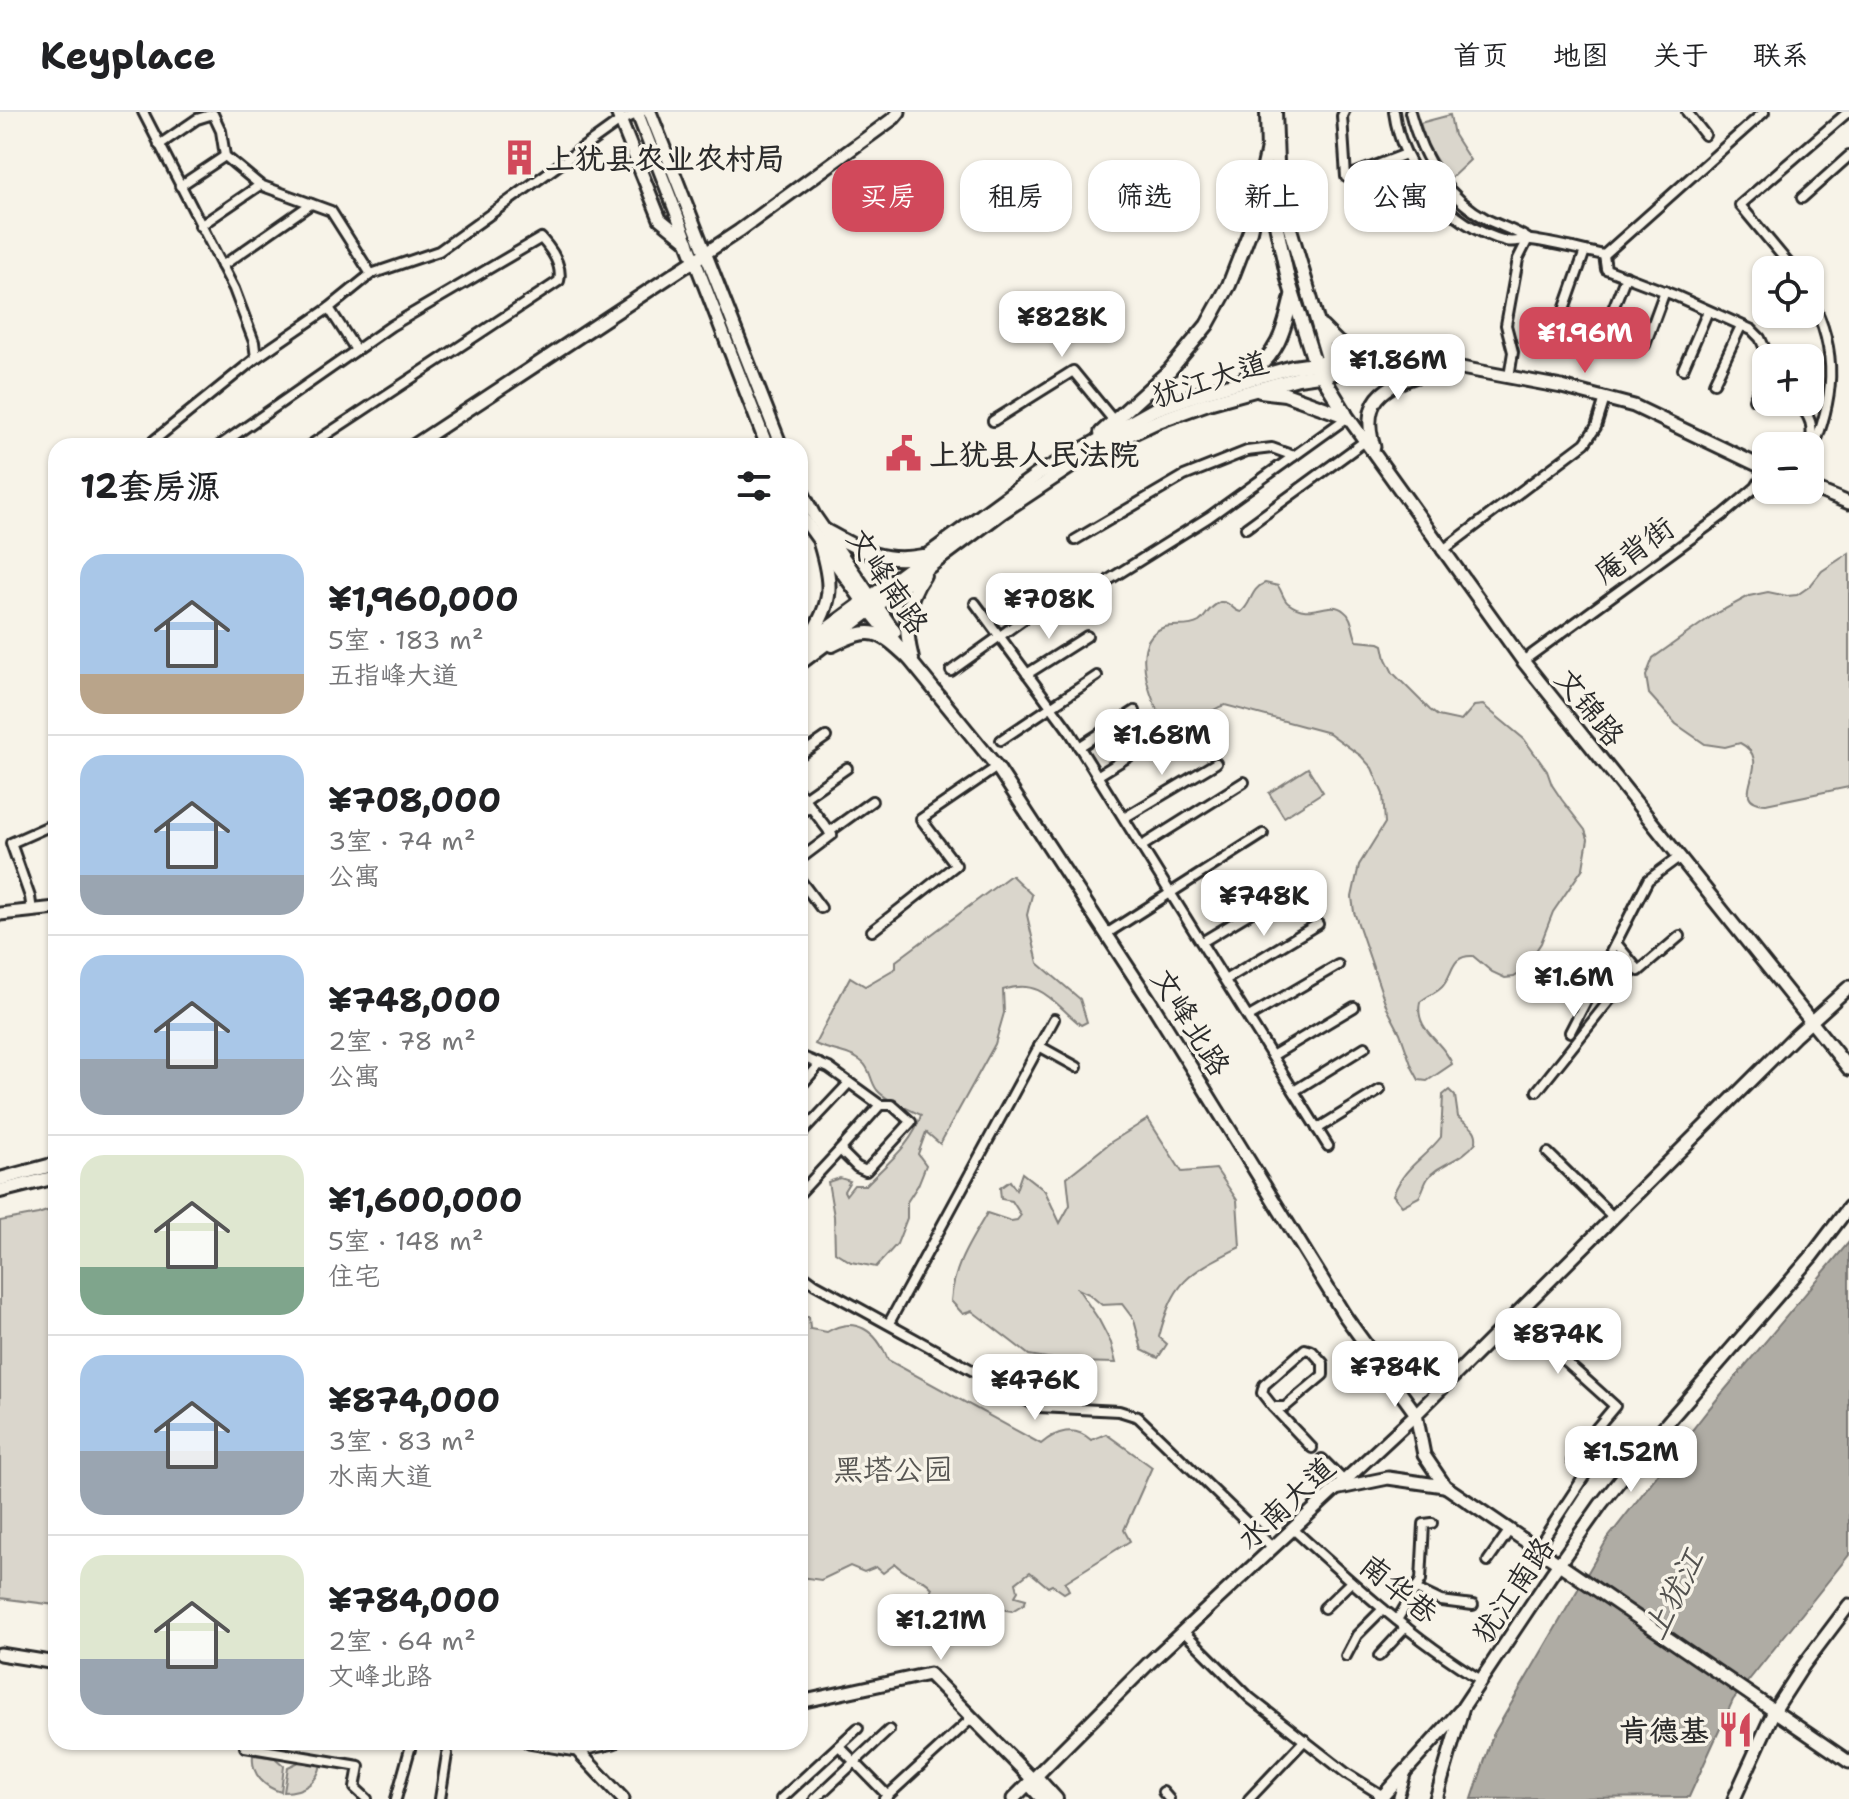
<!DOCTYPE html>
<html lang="zh">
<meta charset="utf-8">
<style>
:root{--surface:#fff;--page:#f6f6f6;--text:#202124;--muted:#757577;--line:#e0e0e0;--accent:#d1495b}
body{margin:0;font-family:"Shantell Sans","LXGW WenKai TC",sans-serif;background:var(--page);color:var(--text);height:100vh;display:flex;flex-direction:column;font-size:30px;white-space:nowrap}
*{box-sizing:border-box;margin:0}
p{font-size:26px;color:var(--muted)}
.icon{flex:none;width:44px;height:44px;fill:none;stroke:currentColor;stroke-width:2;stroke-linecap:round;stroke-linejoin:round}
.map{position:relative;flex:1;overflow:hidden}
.sheet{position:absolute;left:48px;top:326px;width:760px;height:1312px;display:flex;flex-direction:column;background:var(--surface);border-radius:24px;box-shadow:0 2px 6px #0004}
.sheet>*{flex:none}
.top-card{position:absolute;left:832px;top:48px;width:760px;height:72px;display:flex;gap:16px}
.tools{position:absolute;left:1752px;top:144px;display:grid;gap:16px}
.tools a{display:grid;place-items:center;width:72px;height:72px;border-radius:16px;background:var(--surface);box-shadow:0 2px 6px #0004;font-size:40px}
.price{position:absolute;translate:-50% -68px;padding:0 18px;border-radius:16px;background:#fff;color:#222;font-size:26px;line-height:52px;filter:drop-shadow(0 2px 4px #0008)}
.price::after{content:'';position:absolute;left:50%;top:48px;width:24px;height:18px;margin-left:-12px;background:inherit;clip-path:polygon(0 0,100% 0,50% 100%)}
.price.on{background:var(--accent);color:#fff}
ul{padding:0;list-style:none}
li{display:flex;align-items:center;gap:24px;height:200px;padding:0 32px}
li+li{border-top:2px solid var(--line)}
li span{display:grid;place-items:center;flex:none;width:224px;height:160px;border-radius:24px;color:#555}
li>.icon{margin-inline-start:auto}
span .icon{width:96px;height:96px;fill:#fffc;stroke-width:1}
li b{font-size:34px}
h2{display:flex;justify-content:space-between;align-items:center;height:96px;padding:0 32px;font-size:34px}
.tag{padding:0 28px;border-radius:24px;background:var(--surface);box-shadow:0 2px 6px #0004;font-size:28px;line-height:72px}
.tag.on{background:var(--accent);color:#fff}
header{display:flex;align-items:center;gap:48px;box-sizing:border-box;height:112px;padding:0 40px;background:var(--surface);border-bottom:2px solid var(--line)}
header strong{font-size:38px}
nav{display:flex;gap:44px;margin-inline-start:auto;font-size:28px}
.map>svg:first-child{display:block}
.green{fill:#dad6cc;stroke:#82807c;stroke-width:2}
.water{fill:#afaca4;stroke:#7a7874;stroke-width:2}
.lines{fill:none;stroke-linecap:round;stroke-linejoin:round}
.street-casing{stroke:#2b2b2b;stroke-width:14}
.secondary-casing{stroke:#2b2b2b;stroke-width:17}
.primary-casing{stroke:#2b2b2b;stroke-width:18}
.street{stroke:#f7f3e8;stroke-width:8}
.secondary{stroke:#f7f3e8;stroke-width:11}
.primary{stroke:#f7f3e8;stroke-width:12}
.labels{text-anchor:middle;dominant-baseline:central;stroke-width:7;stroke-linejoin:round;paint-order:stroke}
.poi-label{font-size:30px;font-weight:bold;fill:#2b2b2b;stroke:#f7f3e8;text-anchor:start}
.street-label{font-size:30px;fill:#2b2b2b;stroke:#f7f3e8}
.park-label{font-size:30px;fill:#575653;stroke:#f7f3e8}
.water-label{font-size:32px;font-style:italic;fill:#53524f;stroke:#f7f3e8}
</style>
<header>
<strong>Keyplace</strong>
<nav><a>首页</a><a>地图</a><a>关于</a><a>联系</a></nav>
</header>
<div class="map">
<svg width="1849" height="1687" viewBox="0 0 1849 1687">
<rect width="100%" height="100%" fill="#f7f3e8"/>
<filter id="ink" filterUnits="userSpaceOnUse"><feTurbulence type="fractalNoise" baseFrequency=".0125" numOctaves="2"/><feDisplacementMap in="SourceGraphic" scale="16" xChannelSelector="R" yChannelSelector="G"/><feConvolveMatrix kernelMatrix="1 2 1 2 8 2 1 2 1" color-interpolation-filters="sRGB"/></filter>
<g filter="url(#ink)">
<g class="green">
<path d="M1450 3 1454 23 1470 48 1449 68 1428 35 1420 11Z"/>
<path d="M1849 441V675L1766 692C1723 689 1778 650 1740 631L1725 635 1705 632 1676 612 1649 582 1646 564 1653 546 1712 504 1749 484 1768 480 1787 484 1797 483 1810 474 1822 459Z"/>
<path d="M1265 471 1278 474C1282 479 1283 487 1288 491 1311 509 1328 486 1344 499 1353 505 1352 519 1357 529L1379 531 1383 533 1386 547 1393 561 1430 598 1438 604 1461 609 1474 594 1483 593 1524 627 1547 659 1552 673 1562 688 1585 718 1588 727 1583 756 1553 800 1541 831 1522 860 1514 865 1505 866 1492 860 1473 844C1450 843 1454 862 1442 875 1436 881 1427 884 1420 890 1414 919 1444 929 1452 952L1427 969 1419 968 1412 955 1400 921 1387 896 1354 800 1352 785 1359 753 1385 711 1383 682 1372 656 1361 644 1329 621 1225 593C1204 598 1194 624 1171 622 1155 601 1125 532 1162 516 1173 511 1187 517 1199 510 1207 505 1206 497 1220 490 1231 489 1232 499 1241 500 1252 492 1250 477 1265 471Z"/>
<path d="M1308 656 1323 680 1284 705 1269 681Z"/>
<path d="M1011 763 1032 783 1027 803 1038 851 1080 887 1087 910 1081 913C1054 892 1041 865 1003 878L1004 901 995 932 940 1032 926 1020 918 1042 926 1053 918 1073 907 1090V1106L897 1132 876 1155 851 1150 835 1140 834 1104 828 1070 840 1066 850 1069 844 1079 846 1083 854 1073H866C885 1053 914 1031 921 1003 908 996 886 989 877 978 870 969 871 957 862 950 851 940 829 939 815 932L850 865 865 874 896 856V849Z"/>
<path d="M1449 978 1455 984 1458 1005C1466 1013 1478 1015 1476 1030 1462 1049 1439 1051 1428 1066 1424 1072 1423 1079 1419 1085L1402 1094 1393 1083C1406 1052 1422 1049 1441 1025L1443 983Z"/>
<path d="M1148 1007 1182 1060 1216 1057 1237 1088 1240 1135C1189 1161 1174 1167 1159 1225L1167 1232 1158 1246 1142 1238 1134 1208 1122 1192 1102 1193 1089 1182 1078 1177 1099 1208 1111 1231 1116 1251 1071 1250 1029 1243 972 1199 963 1202 951 1189C954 1153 969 1132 987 1101L1011 1109 1017 1108 1021 1103 1012 1089 1001 1087 1000 1076 1010 1069 1016 1078 1022 1061 1045 1079 1060 1111 1070 1093 1067 1065 1111 1030Z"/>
<path d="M56 1096V1493L0 1486V1109L38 1102Z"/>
<path d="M800 1205H809L810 1217 827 1220C855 1203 877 1219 888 1248L1041 1332C1056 1319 1075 1313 1091 1328L1106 1322 1152 1355 1124 1418 1130 1429 1065 1470 1069 1478 1064 1481 1052 1473 1048 1475 1030 1460 1016 1471 1018 1479 1015 1484 1026 1487 1025 1491 1012 1499 962 1491 929 1483 932 1476C920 1462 910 1467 895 1452L883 1461 876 1455 864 1460 850 1454 821 1468 800 1465Z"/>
<path d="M253 1643 275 1646 284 1654 281 1680C264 1675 251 1662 253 1643Z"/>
<path d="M299 1650 321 1652C318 1671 302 1680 284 1680L288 1655Z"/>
</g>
<path class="water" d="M1849 1130V1443L1733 1588 1689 1685 1472 1687 1493 1623 1608 1426 1708 1298Z"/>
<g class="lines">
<defs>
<g id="street">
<path d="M143 0 234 177 254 230 256 246 147 334"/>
<path d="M1344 0 1342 4 1346 65 1406 42"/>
<path d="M1394 0C1402 58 1449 114 1506 129 1515 131 1522 127 1531 128 1555 131 1580 138 1604 143L1764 0"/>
<path d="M1410 0C1422 46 1445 85 1488 108 1502 115 1515 118 1528 127"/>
<path d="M1687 0 1705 23"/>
<path d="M159 33 197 7 213 2 221 19 225 44 260 73 331 99 371 162"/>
<path d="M180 74 225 44"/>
<path d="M1802 86 1849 44"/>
<path d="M200 114 260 73"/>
<path d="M1604 143 1606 157 1674 183 1752 218 1760 226 1769 246"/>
<path d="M222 154 311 92"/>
<path d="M1794 158 1740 93 1848 0"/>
<path d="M1810 185C1840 241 1834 288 1810 345"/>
<path d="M329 196 371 162 439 139 620 9 641 0"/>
<path d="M1557 218 1585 139"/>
<path d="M1603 222 1626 164"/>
<path d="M1645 233 1665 179"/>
<path d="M256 246 329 196 356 238"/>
<path d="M1683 257 1708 199"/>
<path d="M1509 265 1513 240 1506 213 1518 147 1528 127"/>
<path d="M1714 271 1741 214"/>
<path d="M1754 287 1766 262"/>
<path d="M1797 290C1811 305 1814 314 1810 334"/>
<path d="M993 309 1073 259 1114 309"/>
<path d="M219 334 391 214 541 126C551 137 563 153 559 169L309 334"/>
<path d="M1246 416 1365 329"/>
<path d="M1075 428 1184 364 1247 339 1272 336 1294 344"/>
<path d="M1442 439 1585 331 1596 315 1605 286"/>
<path d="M1110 467 1209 405 1348 305"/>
<path d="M975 491 1070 620 1328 1034"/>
<path d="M1523 549 1723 403 1756 375 1766 359"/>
<path d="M951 559 1042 494"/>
<path d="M1027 562 1087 524"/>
<path d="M1001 628 1097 564"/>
<path d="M1079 635 1135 599"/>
<path d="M800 643 826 625"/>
<path d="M1097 664 1157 627"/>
<path d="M800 681 832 723 800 747"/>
<path d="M804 686 847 656"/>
<path d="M800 702 810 694"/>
<path d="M1124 706 1216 651"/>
<path d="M829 720 872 689"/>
<path d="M1142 734 1244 670"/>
<path d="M800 768 821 796"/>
<path d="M32 799 30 785 11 731 56 711"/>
<path d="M872 819 956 753 921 707 997 655"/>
<path d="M1106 822 1263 722"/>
<path d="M1202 830 1305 768"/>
<path d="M1616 831 1639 859 1680 824"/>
<path d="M1225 868 1318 812"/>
<path d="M1249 905 1338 853"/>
<path d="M1570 920 1648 768 1679 745"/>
<path d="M1039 934 1077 955"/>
<path d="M800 944 829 956 880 993H892L911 1010 866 1059 857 1055 840 1038 800 1081"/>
<path d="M1272 944 1354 895"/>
<path d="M800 975 820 952"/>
<path d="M1294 979 1365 935"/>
<path d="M1537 979 1636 855"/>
<path d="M1317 1017 1380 978"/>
<path d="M800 1023 849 971"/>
<path d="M840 1038 880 993"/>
<path d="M1548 1041 1612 1104"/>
<path d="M800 1161 815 1172 1039 1295 1119 1299 1138 1305 1273 1436"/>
<path d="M1515 1204 1615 1294 1589 1325"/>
<path d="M889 1211 1054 907"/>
<path d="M1305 1237 1312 1239 1323 1251V1263L1285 1295H1273L1262 1281 1264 1273Z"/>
<path d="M1274 1296 1312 1336"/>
<path d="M1322 1347 1344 1369"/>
<path d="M1293 1417C1352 1471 1412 1526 1481 1568"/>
<path d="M1536 1438 1587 1360 1572 1349"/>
<path d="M1488 1449 1509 1419"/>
<path d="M1416 1477 1441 1489 1473 1493"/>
<path d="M1324 1496 1351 1470"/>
<path d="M1397 1508 1421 1468 1424 1412 1432 1411"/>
<path d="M1184 1520 1250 1586 1346 1661 1383 1684"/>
<path d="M1346 1544 1357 1523 1383 1497"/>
<path d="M1379 1544 1406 1515"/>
<path d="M839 1634 888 1684"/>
<path d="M245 1635 359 1654 355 1676 367 1687"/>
<path d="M1163 1680 1169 1687"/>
<path d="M396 1687 410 1637"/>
<path d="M440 1687 447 1642"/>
<path d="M781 1687 858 1616"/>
<path d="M815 1687 889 1618"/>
<path d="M884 1687 972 1606"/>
<path d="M1249 1687 1305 1628"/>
<path d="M1398 1687 1406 1661"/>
</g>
<g id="secondary">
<path d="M617 0 660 107 688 130"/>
<path d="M637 0 767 334"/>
<path d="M650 0 781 334"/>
<path d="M1382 254 1456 255 1562 275 1634 294 1766 357"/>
<path d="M1345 301 1523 549 1849 957"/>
<path d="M413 334 739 119 894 6 899 0"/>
<path d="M1374 335C1357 281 1393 271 1436 258"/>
<path d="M1810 375 1849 391"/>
<path d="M800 376 814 403 895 520"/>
<path d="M800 402 870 499 997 655 1152 892 1345 1204 1416 1302 1424 1343 1445 1374 1849 1650"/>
<path d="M0 802 56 796"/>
<path d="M1335 1377 1388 1366 1444 1374"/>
<path d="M0 1542 56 1551"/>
<path d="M800 1590 929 1562 1033 1668"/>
<path d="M529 1630 577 1638 623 1687"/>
<path d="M577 1638 614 1630"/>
<path d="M1013 1687 1149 1551 1416 1302 1794 925 1849 875"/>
<path d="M1380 1687 1460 1599"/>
<path d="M1436 1687 1463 1595 1551 1463 1601 1392 1648 1333 1811 1145 1849 1095"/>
<path d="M1734 1687 1774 1599 1803 1554 1849 1493"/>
</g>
<g id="primary">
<path d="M1267 0 1268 41"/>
<path d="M1275 0 1278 76 1331 256"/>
<path d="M1268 59 1269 80 1288 167 1315 252 1345 301"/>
<path d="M1322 215 1338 231 1371 250"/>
<path d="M1246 265C1278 243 1284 220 1292 184"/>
<path d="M1260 279 1285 282 1346 304"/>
<path d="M1101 321 1169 259 1207 213 1229 173 1250 119 1268 36"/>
<path d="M826 419C860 438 882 452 923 444"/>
<path d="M809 526C834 490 832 471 820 431"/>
<path d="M832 533C873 513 879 518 910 547"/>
<path d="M800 537 1038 362 1153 298 1204 280 1293 255 1329 250 1362 253"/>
<path d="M912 547C904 515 904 491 924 463"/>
<path d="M800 551 1002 400 1094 339 1158 309 1208 291 1298 266 1382 254"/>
<path d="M0 1067 56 1052"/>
<path d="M0 1079 56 1065"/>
<path d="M1036 1665 1056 1687"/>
<path d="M1029 1672 1043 1687"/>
</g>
</defs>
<use href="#street" class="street-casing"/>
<use href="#secondary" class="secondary-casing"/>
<use href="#primary" class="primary-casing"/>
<use href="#street" class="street"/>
<use href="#secondary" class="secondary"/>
<use href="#primary" class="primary"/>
</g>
</g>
<defs>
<symbol id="building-bare" viewBox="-9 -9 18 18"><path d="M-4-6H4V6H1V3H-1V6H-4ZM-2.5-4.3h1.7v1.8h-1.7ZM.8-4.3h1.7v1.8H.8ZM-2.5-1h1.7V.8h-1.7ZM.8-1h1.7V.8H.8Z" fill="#d1495b" stroke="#f7f3e8" stroke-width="2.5" paint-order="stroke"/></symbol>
<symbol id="civic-bare" viewBox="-9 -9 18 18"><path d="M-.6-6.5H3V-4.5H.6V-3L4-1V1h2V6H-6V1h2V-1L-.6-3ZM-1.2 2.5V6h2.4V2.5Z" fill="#d1495b" stroke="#f7f3e8" stroke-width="2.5" paint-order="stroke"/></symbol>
<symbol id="restaurant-bare" viewBox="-9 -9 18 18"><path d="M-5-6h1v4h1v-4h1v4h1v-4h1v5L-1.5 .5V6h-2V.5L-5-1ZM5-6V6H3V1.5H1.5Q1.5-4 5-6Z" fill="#d1495b" stroke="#f7f3e8" stroke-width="2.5" paint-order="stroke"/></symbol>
</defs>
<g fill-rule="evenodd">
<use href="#building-bare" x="494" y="20" width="51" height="51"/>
<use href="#civic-bare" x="878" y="316" width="51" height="51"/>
<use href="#restaurant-bare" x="1710" y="1592" width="51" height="51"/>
</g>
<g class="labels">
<g class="poi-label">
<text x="545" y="46">上犹县农业农村局</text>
<text x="929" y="342">上犹县人民法院</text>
<text x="1709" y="1618" text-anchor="end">肯德基</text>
</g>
<g class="street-label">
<text transform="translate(1210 267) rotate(-18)">犹江大道</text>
<text transform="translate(1634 438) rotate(-36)">庵背街</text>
<text transform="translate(888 469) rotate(56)">文峰南路</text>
<text transform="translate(1590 595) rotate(51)">文锦路</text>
<text transform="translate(1191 910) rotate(58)">文峰北路</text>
<text transform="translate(1286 1391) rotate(-43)">水南大道</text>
<text transform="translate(1399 1477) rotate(39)">南华巷</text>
<text transform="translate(1513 1478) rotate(-56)">犹江南路</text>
</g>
<g class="park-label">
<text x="893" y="1357">黑塔公园</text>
</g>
<g class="water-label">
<text transform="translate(1673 1482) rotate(-63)">上犹江</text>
</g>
</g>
</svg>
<div class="tools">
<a><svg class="icon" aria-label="locate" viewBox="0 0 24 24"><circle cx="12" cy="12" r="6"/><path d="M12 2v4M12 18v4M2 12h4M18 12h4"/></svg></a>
<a>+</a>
<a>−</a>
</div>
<b class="price" style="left:1062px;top:247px">¥828K</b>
<b class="price on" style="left:1585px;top:263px">¥1.96M</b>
<b class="price" style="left:1398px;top:290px">¥1.86M</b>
<b class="price" style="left:1049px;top:529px">¥708K</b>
<b class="price" style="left:1162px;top:665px">¥1.68M</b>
<b class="price" style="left:1264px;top:826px">¥748K</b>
<b class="price" style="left:1574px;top:907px">¥1.6M</b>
<b class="price" style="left:1558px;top:1264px">¥874K</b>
<b class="price" style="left:1395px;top:1297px">¥784K</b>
<b class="price" style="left:1035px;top:1310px">¥476K</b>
<b class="price" style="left:1631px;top:1382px">¥1.52M</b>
<b class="price" style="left:941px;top:1550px">¥1.21M</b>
<div class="top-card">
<a class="tag on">买房</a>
<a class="tag">租房</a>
<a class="tag">筛选</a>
<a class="tag">新上</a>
<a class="tag">公寓</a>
</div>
<section class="sheet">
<h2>12套房源<svg class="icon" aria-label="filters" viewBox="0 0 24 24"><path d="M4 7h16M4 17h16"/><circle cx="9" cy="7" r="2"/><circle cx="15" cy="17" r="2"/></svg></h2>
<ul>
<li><span style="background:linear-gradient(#a9c7e8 75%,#b9a48a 0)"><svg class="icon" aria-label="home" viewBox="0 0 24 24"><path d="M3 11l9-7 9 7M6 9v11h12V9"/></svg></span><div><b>¥1,960,000</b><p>5室 · 183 m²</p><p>五指峰大道</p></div></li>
<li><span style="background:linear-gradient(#a9c7e8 75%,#9aa5b1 0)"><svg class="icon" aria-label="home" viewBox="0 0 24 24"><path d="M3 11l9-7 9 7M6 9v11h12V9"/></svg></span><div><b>¥708,000</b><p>3室 · 74 m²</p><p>公寓</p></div></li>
<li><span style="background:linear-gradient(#a9c7e8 65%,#9aa5b1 0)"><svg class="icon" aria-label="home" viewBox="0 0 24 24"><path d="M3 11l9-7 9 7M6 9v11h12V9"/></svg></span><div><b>¥748,000</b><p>2室 · 78 m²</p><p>公寓</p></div></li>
<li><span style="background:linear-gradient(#dfe7d0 70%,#7fa58c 0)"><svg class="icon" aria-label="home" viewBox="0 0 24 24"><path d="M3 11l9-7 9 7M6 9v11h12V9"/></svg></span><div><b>¥1,600,000</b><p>5室 · 148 m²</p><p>住宅</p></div></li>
<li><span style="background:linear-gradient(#a9c7e8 60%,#9aa5b1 0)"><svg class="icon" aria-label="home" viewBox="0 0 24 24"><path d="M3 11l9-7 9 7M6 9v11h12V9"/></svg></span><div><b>¥874,000</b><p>3室 · 83 m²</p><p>水南大道</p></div></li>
<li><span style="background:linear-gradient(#dfe7d0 65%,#9aa5b1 0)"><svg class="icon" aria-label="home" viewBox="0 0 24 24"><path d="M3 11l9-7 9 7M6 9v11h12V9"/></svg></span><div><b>¥784,000</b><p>2室 · 64 m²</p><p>文峰北路</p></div></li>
</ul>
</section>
</div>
